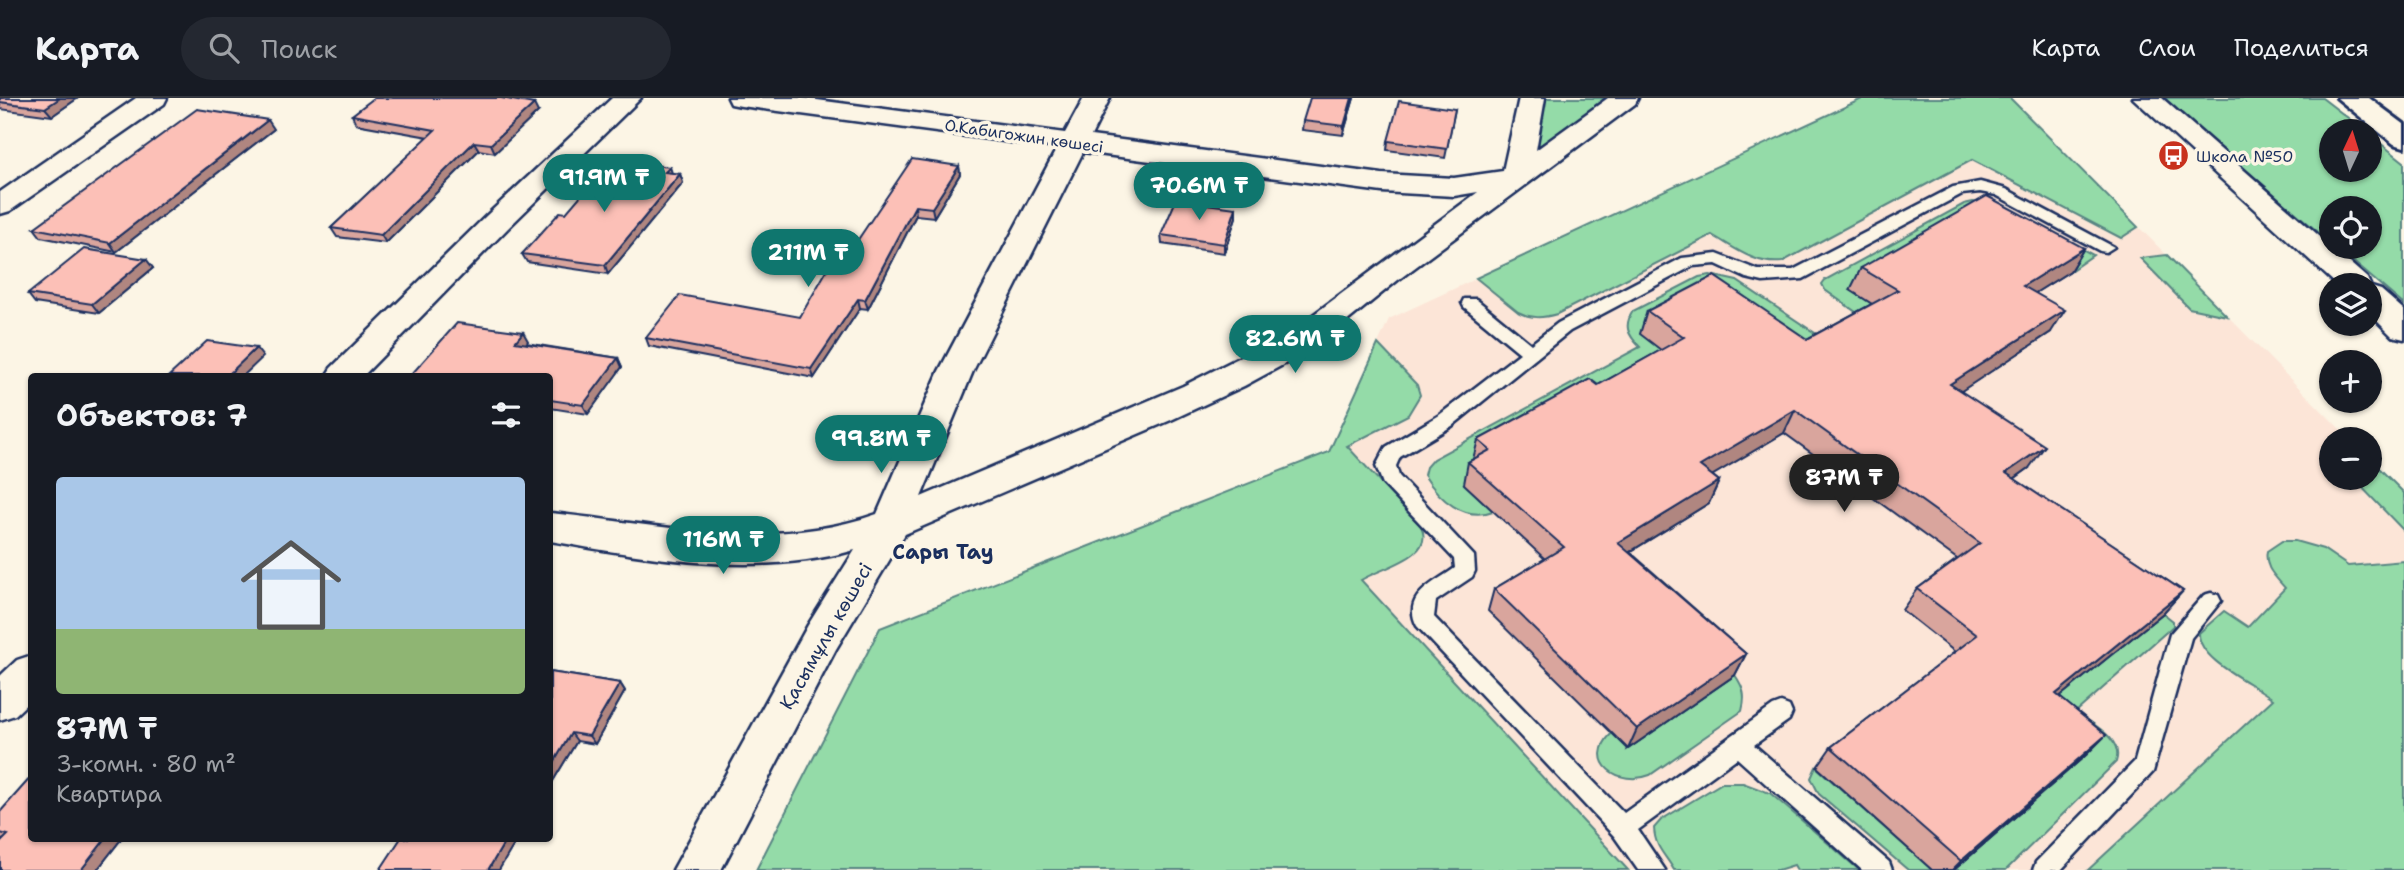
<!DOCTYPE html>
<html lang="ru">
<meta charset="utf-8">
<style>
:root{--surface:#171b24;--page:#242831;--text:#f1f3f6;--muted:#9ea1a6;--line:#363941;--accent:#0f766e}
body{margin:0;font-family:"Shantell Sans",sans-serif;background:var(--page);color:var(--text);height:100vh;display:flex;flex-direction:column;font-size:26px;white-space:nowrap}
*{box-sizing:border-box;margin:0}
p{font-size:23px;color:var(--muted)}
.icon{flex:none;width:38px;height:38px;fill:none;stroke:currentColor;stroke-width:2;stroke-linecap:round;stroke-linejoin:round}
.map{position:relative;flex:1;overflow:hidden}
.sheet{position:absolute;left:28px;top:275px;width:525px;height:469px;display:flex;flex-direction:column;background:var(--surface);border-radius:7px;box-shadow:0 2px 5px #0004}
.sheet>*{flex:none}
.needle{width:46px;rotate:4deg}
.controls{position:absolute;left:2319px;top:21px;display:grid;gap:14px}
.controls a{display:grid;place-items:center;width:63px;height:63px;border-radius:50%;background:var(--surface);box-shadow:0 2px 5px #0004;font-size:35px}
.price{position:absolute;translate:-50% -60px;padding:0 16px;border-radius:24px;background:var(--accent);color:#fff;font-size:23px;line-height:46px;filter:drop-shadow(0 2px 4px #0008)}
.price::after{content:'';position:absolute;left:50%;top:42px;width:21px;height:16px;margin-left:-10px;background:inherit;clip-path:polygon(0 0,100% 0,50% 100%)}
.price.active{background:#222;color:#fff}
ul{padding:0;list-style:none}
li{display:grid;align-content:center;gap:14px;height:371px;padding:0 28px}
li+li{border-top:2px solid var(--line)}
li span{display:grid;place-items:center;height:217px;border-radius:7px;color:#555}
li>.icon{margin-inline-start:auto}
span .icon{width:126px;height:126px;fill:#fffc;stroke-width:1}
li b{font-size:30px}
h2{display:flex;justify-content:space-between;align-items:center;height:84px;padding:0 28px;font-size:30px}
header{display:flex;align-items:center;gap:42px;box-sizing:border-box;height:98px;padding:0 35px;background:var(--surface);border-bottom:2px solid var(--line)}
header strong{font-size:33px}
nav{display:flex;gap:38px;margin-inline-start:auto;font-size:24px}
.search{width:490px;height:63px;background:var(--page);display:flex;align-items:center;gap:18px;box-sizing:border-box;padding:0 24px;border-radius:38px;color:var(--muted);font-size:26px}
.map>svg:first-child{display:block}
.built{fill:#fce5d7}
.green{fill:#94dba8;stroke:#588583;stroke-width:2}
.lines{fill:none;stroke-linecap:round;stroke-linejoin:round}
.lane-casing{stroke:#1b2f5e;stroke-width:5}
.street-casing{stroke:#1b2f5e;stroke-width:5}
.highway-casing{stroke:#1b2f5e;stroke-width:6}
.lane{fill:#fcf5e5;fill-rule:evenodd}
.street{fill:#fcf5e5;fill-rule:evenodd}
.highway{fill:#fcf5e5;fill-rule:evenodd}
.wall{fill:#d9a59d;stroke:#1b2f5e;stroke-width:2}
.shaded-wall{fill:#b08680;stroke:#1b2f5e;stroke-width:2}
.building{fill:#fcc0b7;stroke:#1b2f5e;stroke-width:2}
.labels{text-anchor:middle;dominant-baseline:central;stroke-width:7;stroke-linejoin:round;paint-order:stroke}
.far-street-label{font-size:16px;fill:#1b2f5e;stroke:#fcf5e5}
.far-poi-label{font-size:16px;fill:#1b2f5e;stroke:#fcf5e5;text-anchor:start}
.street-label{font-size:19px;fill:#1b2f5e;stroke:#fcf5e5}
.neighbourhood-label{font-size:21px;font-weight:bold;fill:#1b2f5e;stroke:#fcf5e5}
</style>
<header>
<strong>Карта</strong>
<div class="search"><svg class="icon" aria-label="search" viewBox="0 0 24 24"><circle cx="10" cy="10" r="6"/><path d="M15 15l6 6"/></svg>Поиск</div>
<nav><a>Карта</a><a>Слои</a><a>Поделиться</a></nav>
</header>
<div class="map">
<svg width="2404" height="772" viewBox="0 0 2404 772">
<rect width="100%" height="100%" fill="#fcf5e5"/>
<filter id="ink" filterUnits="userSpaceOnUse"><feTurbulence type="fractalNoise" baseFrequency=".0143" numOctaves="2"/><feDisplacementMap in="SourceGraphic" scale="14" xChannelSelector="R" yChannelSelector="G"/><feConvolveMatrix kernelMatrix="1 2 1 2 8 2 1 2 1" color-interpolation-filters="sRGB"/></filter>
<g filter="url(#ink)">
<path class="built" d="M1864 0H2010L2350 341H2331V380H2370V361L2404 395V772H756L880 530 1329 354 1389 221Z"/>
<g class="green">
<path d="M1532 0H1625L1516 80Z"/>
<path d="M1864 0H2010L2138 129 2121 140 1972 62 1782 164C1755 167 1735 150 1712 137L1557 216C1543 220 1531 221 1518 214L1476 180Z"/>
<path d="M2162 0H2322L2365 33H2331V72H2370V37L2404 64V207L2336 149H2370V110H2331V145Z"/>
<path d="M1973 104C2015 106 2057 138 2093 157L2070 173 1975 120 1851 192 1886 215 1870 224 1825 192 1822 186 1825 182 1964 106Z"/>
<path d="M2167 157 2227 218 2189 210 2140 160Z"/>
<path d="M1710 177 1737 183 1830 245 1736 306 1464 386 1493 413C1464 424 1439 401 1424 377L1426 369 1433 361 1640 249C1628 237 1623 228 1633 213L1699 179Z"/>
<path d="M1378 246 1417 287 1420 297 1408 317 1347 348 1421 428C1436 459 1382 469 1361 482L1628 772H756L880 530 1329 354Z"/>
<path d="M2370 361 2404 395V433L2353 380H2370Z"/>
<path d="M2282 443H2295L2323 451 2348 468 2404 463V772H2088L2273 601C2253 585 2198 563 2199 535L2224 513 2248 529 2285 490C2275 478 2264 470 2267 453Z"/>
<path d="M2163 515 2173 523V528L2076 614C2091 626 2124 640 2116 664L2006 772H1954L2086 657 2037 617Z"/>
<path d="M1735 577C1744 590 1746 598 1742 613L1650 677C1620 689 1582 665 1612 635L1628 651Z"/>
<path d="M1816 669 1932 772H1908L1819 696 1811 680Z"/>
<path d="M1722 685H1743L1770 695 1859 772H1797L1794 767 1778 772H1674C1665 756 1655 750 1654 730L1661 722Z"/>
</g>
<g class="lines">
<defs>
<g id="lane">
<path d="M1980 84 2006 91 2114 149 2106 154 2100 153 1996 97 1980 94 1962 96 1803 181 1763 184 1746 180 1716 166 1693 168 1570 233 1452 328 1400 359 1396 368 1399 378 1474 458 1475 473 1472 479 1436 503 1434 519 1624 715 1773 608 1781 605 1789 608 1792 615 1789 622 1754 647 1889 764 1892 772H1862L1737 660 1638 732 1665 772H1638L1614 738 1417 528C1401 497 1435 485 1455 470L1454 461 1383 386 1376 368 1386 349 1438 318 1520 255 1464 209 1462 205 1464 201H1476L1531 246 1558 225 1682 160 1717 156 1758 172H1793L1953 89Z"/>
<path d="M2211 495 2218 497 2221 503 2191 540 2153 674 2061 772H2033L2036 764 2135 663 2170 536 2204 497Z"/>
</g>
<g id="street">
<path d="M136 0H167L164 6 10 113 0 116V94Z"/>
<path d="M612 0H641L508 130 363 278H326L331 270 486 118Z"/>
<path d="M728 0H802L1065 35 1084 0H1110L1091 38 1382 76 1454 80 1503 73 1519 0H1545L1536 52 1608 0H1638L1635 6 1398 182 1314 250 1244 288 1171 322 905 436 836 551 721 772H673L808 527 855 452C756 480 648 460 550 443V415C658 426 769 454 877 416L939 273 1057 50 741 8 731 6ZM1083 54 1382 94 1454 98 1478 94 1290 234 1183 288 921 399 973 273Z"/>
<path d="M2133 0H2162L2367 180 2371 189 2381 192 2404 212V241L2392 238 2370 216V187H2337Z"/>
<path d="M32 557V601L15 617 0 622V578L17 562Z"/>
</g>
<path id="highway" d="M2337 0H2369L2404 26V49L2394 46Z"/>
</defs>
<use href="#lane" class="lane-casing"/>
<use href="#street" class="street-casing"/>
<use href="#highway" class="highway-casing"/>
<use href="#lane" class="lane"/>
<use href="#street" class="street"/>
<use href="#highway" class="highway"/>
</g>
<g class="wall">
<path d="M0 0H78L52 18 0 11Z"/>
<path d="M1354 0 1343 37 1302 32 1303 23Z"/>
<path d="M1455 11 1445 60 1387 52 1388 43Z"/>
<path d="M538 14 495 55 479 52 386 145 337 139 331 130 428 39 356 26 352 17Z"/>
<path d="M274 31 116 154 41 139 34 130Z"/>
<path d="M959 68 960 76 934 119 916 117 868 211 860 210 814 280 649 248 646 240 800 219 845 161Z"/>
<path d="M670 69 672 75 680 76 683 85 608 176 527 164 522 156 566 115Z"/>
<path d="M1236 110V119L1224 155 1162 146 1161 137Z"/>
<path d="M2084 150 2070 173 2035 195 2051 234 1961 293 2029 370 2014 381 2183 493 2163 515 2059 599 2106 637 2086 657 1954 772H1932L1817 669 1831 649 1955 554 1902 512 1917 491 1957 461 1784 335 1712 377 1719 383 1709 405 1630 454 1746 556 1735 577 1628 651 1488 513 1494 491 1545 461 1464 386 1468 364 1473 361 1478 342 1598 287 1661 252 1640 236 1647 213 1807 241 1872 206 1850 192 1861 170Z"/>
<path d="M146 161 153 170 99 215 35 205 28 196Z"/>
<path d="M528 243 526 245 618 260 622 269 588 316 550 310V278H410Z"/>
<path d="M550 574 620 585 625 593 595 646 577 643 550 688Z"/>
<path d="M0 714 32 740H122L97 772 0 741Z"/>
</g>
<g class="shaded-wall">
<path d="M60 0H78L52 18 45 10Z"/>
<path d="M1352 0H1354L1343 37 1344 28Z"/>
<path d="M534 6 538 14 495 55 491 46Z"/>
<path d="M268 22 274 31 116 154 110 145Z"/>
<path d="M474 44 479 52 386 145 381 137Z"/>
<path d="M959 68 960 76 934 119 932 110Z"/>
<path d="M680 76 683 85 608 176 605 167Z"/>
<path d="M915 108 916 117 868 211 865 202Z"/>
<path d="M1236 110V119L1224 155V146Z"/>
<path d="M2084 150 2070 173 2010 211 2023 188Z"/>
<path d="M146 161 153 170 99 215 92 206Z"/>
<path d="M858 201 860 210 814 280 811 271Z"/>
<path d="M2065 212 2051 234 1937 309 1950 286Z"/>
<path d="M523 234 528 243 520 253 515 244Z"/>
<path d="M256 250 263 259 243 278H227Z"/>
<path d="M618 260 622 269 588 316 583 307Z"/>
<path d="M1795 312 1784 335 1691 390 1700 368Z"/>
<path d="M2045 348 2029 370 1991 397 2006 375Z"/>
<path d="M1719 383 1709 405 1610 466 1618 445Z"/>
<path d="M2183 493 2163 515 2037 617 2056 596Z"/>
<path d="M1746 556 1735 577 1628 651 1637 631Z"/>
<path d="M620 585 625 593 595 646 589 638Z"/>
<path d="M571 635 577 643 550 688V671Z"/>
<path d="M2106 637 2086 657 1954 772H1952L1961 763Z"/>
<path d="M106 740H122L97 772H81Z"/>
<path d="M507 740H518L499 772H488Z"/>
</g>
<g class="building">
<path d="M0 0H60L45 10 0 4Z"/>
<path d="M374 0H501L534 6 491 46 474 44 381 137 331 130 435 32 352 17Z"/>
<path d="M1310 0H1352L1344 28 1303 23Z"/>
<path d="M1399 3 1455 11 1447 51 1388 43Z"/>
<path d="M197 11 268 22 110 145 34 130Z"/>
<path d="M912 61 959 68 932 110 915 108 865 202 858 201 811 271 646 240 680 197 800 219 834 160 845 161Z"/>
<path d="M611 62 670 69 665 74 680 76 605 167 522 156 560 114 566 115Z"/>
<path d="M1987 98 2084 150 2023 188 2065 212 1950 286 2045 348 2006 375 2183 493 2056 596 2106 637 1961 763 1831 649 1977 537 1917 491 1980 445 1795 312 1700 368 1719 383 1618 445 1746 556 1637 631 1494 491 1564 449 1468 364 1490 352 1478 342 1590 281 1598 287 1684 239 1647 213 1714 178 1807 241 1898 192 1861 170Z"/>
<path d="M1176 102 1236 110 1224 146 1161 137Z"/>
<path d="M84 151 146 161 92 206 28 196Z"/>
<path d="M457 225 523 234 515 244 618 260 583 307 550 302V278H410Z"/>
<path d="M207 243 256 250 227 278H169Z"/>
<path d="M550 574 620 585 589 638 571 635 550 671Z"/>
<path d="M32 678V740H106L81 772H0V745L8 737 0 735V714Z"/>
<path d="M401 740H507L488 772H380Z"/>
</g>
</g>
<defs>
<symbol id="bus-disc" viewBox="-11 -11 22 22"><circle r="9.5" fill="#c8321e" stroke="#fcf5e5"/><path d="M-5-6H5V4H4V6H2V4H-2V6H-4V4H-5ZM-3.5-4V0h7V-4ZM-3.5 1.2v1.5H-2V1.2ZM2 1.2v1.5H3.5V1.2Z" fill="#fff"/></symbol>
</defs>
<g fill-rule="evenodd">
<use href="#bus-disc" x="2156" y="40" width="35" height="35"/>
</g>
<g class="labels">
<g class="far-street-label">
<text transform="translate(1024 38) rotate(8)">О.Кабигожин көшесі</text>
</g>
<g class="far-poi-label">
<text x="2196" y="58">Школа №50</text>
</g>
<g class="street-label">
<text transform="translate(826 538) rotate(-60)">Қасымұлы көшесі</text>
</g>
<g class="neighbourhood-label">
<text x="943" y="454">Сары Тау</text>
</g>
</g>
</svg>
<div class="controls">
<a><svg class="needle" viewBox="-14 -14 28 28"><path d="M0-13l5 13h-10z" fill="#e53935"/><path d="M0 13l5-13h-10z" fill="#9ea1a6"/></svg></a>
<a><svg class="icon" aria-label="locate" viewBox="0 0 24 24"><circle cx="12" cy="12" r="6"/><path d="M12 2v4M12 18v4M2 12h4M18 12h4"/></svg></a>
<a><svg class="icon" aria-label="layers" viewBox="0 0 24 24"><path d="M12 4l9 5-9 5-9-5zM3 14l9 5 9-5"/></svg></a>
<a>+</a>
<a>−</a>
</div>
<b class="price" style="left:604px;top:116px">91.9M ₸</b>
<b class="price" style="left:1199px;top:124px">70.6M ₸</b>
<b class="price" style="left:808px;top:191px">211M ₸</b>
<b class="price" style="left:1295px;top:277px">82.6M ₸</b>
<b class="price" style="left:881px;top:377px">99.8M ₸</b>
<b class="price active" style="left:1844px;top:416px">87M ₸</b>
<b class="price" style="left:723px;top:478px">116M ₸</b>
<section class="sheet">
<h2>Объектов: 7<svg class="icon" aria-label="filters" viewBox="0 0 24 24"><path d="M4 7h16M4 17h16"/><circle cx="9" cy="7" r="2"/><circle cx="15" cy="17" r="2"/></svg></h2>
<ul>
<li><span style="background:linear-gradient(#a9c7e8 70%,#8fb573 0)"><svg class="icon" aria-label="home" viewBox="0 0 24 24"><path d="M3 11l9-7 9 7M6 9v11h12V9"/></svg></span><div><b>87M ₸</b><p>3-комн. · 80 m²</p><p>Квартира</p></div></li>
</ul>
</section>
</div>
